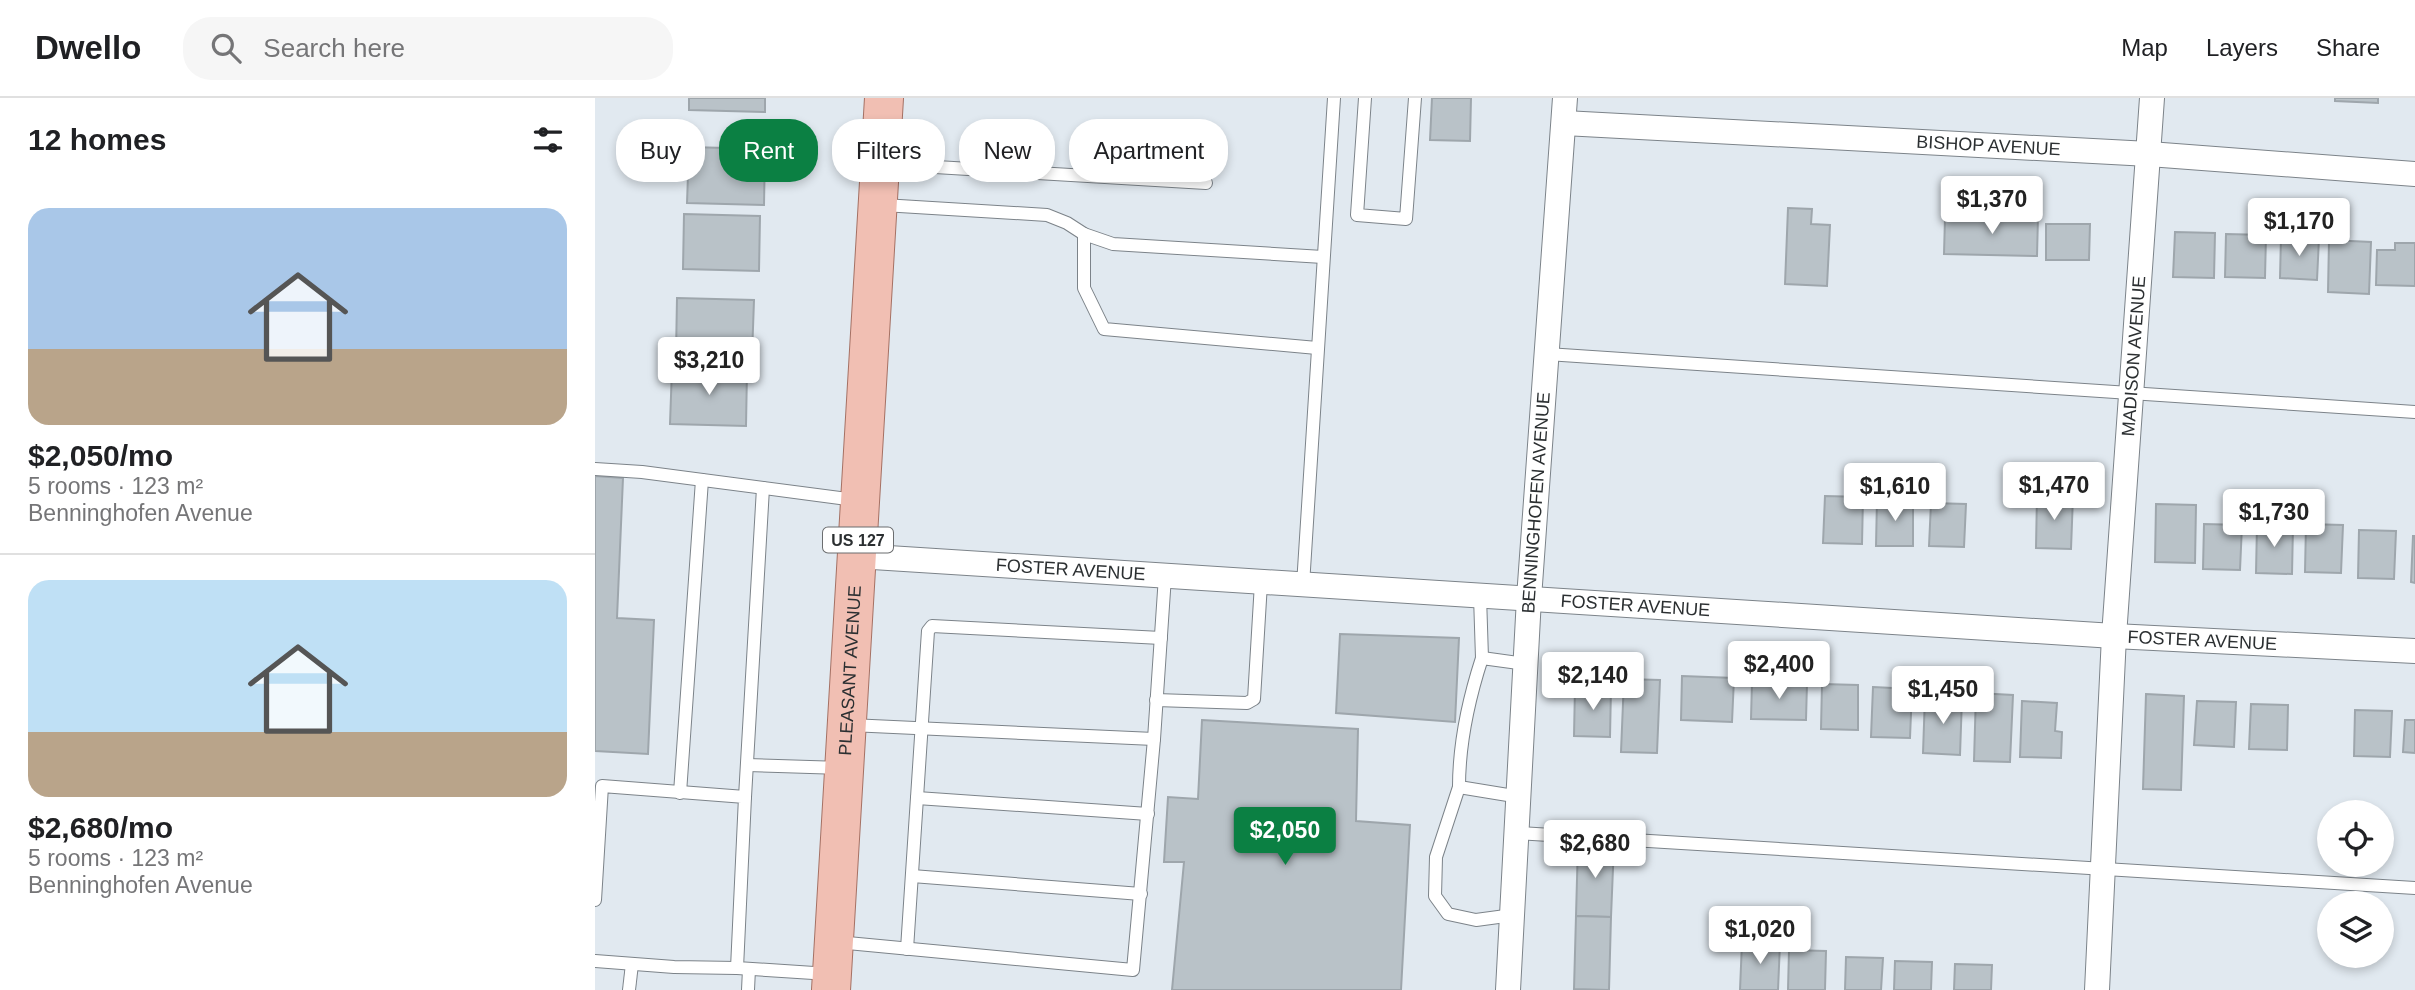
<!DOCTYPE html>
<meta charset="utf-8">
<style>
:root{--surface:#fff;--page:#f6f6f6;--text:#202124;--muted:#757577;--line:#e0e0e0;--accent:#0b8043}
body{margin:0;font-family:Arial,sans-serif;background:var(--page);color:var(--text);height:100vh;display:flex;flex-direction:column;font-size:26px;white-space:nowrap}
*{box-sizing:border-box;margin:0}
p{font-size:23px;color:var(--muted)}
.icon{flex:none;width:38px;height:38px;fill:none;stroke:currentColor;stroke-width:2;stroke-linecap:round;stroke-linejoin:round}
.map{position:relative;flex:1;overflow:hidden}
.drawer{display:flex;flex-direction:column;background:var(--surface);width:595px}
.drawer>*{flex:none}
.hud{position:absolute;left:21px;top:21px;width:665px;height:63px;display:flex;gap:14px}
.buttons{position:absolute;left:1722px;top:702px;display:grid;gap:14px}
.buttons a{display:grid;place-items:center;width:77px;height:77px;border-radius:50%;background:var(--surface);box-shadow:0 4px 10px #0003;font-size:35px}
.price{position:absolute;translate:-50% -60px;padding:0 16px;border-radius:7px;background:#fff;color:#222;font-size:23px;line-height:46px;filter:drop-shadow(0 2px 4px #0008)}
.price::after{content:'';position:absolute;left:50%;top:42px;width:21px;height:16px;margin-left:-10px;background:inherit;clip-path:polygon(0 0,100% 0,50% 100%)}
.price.selected{background:var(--accent);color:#fff}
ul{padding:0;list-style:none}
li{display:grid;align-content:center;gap:14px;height:371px;padding:0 28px}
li+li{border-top:2px solid var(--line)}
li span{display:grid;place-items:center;height:217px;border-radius:21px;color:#555}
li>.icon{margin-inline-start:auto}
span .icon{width:126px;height:126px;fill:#fffc;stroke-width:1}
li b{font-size:30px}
h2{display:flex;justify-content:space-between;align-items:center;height:84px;padding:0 28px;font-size:30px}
.tag{padding:0 24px;border-radius:28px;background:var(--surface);box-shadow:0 4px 10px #0003;font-size:24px;line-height:63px}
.tag.selected{background:var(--accent);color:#fff}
header{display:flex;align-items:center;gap:42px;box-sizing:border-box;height:98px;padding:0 35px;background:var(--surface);border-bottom:2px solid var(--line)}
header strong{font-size:33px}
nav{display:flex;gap:38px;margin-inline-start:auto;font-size:24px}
.search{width:490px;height:63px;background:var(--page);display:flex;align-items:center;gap:18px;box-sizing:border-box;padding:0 24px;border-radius:28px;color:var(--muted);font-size:26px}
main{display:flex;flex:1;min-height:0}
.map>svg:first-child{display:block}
.building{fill:#b9c2c8;stroke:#9ea6ac;stroke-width:2}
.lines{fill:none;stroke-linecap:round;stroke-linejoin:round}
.lane-casing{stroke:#7c8389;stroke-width:14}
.street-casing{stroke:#7c8389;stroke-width:26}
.primary-casing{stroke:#a57164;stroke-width:40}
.lane{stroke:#fff;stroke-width:12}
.street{stroke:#fff;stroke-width:24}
.primary{stroke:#f1bfb3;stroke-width:38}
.labels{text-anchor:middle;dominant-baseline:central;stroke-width:5;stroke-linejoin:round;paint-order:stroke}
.shield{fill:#fff;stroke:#6b6d6f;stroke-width:2}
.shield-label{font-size:16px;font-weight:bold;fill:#2b2f31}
.street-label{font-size:18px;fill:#2b2f31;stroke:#fff}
</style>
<header>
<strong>Dwello</strong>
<div class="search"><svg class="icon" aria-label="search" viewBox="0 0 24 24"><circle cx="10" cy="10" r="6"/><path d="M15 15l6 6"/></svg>Search here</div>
<nav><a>Map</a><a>Layers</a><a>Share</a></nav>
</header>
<main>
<section class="drawer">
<h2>12 homes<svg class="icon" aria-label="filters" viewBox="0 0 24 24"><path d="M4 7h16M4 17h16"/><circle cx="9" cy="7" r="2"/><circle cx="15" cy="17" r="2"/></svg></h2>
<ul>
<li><span style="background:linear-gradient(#a9c7e8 65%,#b9a48a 0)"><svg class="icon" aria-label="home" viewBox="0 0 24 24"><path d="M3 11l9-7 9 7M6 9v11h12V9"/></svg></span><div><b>$2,050/mo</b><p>5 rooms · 123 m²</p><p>Benninghofen Avenue</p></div></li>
<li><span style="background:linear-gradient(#bfe0f5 70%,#b9a48a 0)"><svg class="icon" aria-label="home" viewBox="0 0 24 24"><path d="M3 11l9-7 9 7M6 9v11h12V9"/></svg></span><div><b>$2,680/mo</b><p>5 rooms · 123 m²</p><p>Benninghofen Avenue</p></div></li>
</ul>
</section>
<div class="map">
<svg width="1820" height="892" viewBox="0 0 1820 892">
<rect width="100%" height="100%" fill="#e1e9f0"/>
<g class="building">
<path d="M94 0H170V14L94 12Z"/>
<path d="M837 0H876L875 43 835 42Z"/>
<path d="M1740 0H1783V5L1740 3Z"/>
<path d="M94 49 170 51 169 107 92 105Z"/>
<path d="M1193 110 1217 111 1216 126 1235 127 1232 188 1190 186Z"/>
<path d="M89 116 165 118 164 173 88 171Z"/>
<path d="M1390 117 1443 118 1442 158 1349 156 1350 120 1390 121Z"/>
<path d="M1451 126H1495L1494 162H1451Z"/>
<path d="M1580 134 1620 135 1619 180 1578 179Z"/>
<path d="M1631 136 1671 137 1670 180 1630 179Z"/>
<path d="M1686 139 1724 140 1722 182 1685 180Z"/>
<path d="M1734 142 1776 144 1774 196 1733 194Z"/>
<path d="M1800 145H1820V188L1781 187 1782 152H1800Z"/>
<path d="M82 200 159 202 157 258 81 256Z"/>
<path d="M77 270 152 273 151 328 75 326Z"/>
<path d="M0 378 28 380 22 520 59 522 53 656 0 653Z"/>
<path d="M1442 396 1478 398 1476 451 1441 450Z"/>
<path d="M1230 398 1268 399 1267 446 1228 445Z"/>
<path d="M1282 401 1318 402V448H1281Z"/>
<path d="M1336 405 1371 406 1369 449 1334 448Z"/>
<path d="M1561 406 1601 407 1600 465 1560 464Z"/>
<path d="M1609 426 1647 427 1645 472 1608 471Z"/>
<path d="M1711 426 1748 427 1746 475 1710 474Z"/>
<path d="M1662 427 1698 428 1697 476 1661 475Z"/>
<path d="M1764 432 1801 433 1799 481 1763 480Z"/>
<path d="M1818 438H1820V485L1816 484Z"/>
<path d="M745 536 864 540 860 624 741 615Z"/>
<path d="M1087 578 1139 580 1137 624 1086 622Z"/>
<path d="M1029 581 1065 582 1062 655 1026 654Z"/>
<path d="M1157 584 1212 585 1211 622 1156 621Z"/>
<path d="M1227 586 1263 587V632L1226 631Z"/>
<path d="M980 589 1016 590 1015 639 979 638Z"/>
<path d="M1278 589 1317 591 1315 640 1276 639Z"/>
<path d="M1381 595 1418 597 1415 664 1379 663Z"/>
<path d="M1551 596 1589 598 1586 692 1548 691Z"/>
<path d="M1330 598 1367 600 1365 657 1328 655Z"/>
<path d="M1427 603 1462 605 1460 633 1467 634 1466 660 1425 659Z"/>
<path d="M1602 603 1641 604 1639 649 1599 647Z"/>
<path d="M1656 606 1693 607 1692 652 1654 651Z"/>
<path d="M1760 612 1797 613 1795 659 1759 658Z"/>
<path d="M607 622 763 631 761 723 815 727 806 892H577L589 764H569L573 699 603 701Z"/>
<path d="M1810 622H1820V655L1808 654Z"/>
<path d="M983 745 1019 746 1016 819 981 818Z"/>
<path d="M981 818 1016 819 1014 892 979 891Z"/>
<path d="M1147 844 1185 845 1183 892H1145Z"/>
<path d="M1194 852 1231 853 1230 892H1193Z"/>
<path d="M1251 859 1288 860 1286 892H1250Z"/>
<path d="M1300 863 1337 864 1336 892H1299Z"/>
<path d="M1360 866 1397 867 1396 892H1359Z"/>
</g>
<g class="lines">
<defs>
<g id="lane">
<path d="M770 0 762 117 811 121 820 0"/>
<path d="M290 66 611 85"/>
<path d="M288 107 452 117 472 125 489 136V190L509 231 722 250"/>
<path d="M489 136 518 146 728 159"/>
<path d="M952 256 1820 314"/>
<path d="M0 371 47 374 260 402"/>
<path d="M708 487 739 0"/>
<path d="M885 498 887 560"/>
<path d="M561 602 652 605 659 601 666 485"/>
<path d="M255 627 559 641"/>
<path d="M152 667 247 670"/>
<path d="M864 689 841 759 840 798 853 816 881 822 918 817"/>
<path d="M85 695 107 382"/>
<path d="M150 699 168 390"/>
<path d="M925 699 864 689C864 647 874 600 887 560L931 566"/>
<path d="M322 700 553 716"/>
<path d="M923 735 1820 790"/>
<path d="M317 778 546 796"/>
<path d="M0 802 7 688 150 699 142 870 234 876"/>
<path d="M242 844 538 872 559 641 570 478"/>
<path d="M312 851 333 533 337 528 566 540"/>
<path d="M0 863 79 869 142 870"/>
<path d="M34 892 37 866"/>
<path d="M153 892 154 871"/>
</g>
<g id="street">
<path id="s1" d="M969 25 1554 56 1820 76"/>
<path id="s2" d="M262 458 1519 538 1820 553"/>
<path id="s3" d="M913 892 934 500 970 0"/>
<path id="s4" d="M1502 892 1519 538 1557 0"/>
</g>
<g id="primary">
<path id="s5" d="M236 892 289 0"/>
</g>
</defs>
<use href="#lane" class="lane-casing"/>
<use href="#street" class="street-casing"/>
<use href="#primary" class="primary-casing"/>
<use href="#lane" class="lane"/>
<use href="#street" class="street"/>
<use href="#primary" class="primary"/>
</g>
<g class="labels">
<rect class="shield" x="228" y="429.5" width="70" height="25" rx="5"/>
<g class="shield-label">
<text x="263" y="442">US 127</text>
</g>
<g class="street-label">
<text stroke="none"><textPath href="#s1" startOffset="425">BISHOP AVENUE</textPath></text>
<text stroke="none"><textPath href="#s4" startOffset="635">MADISON AVENUE</textPath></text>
<text stroke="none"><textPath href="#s3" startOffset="488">BENNINGHOFEN AVENUE</textPath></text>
<text stroke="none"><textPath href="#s2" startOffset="214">FOSTER AVENUE</textPath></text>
<text stroke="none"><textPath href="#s2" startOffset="780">FOSTER AVENUE</textPath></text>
<text stroke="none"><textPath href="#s2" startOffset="1348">FOSTER AVENUE</textPath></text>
<text stroke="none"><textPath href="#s5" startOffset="320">PLEASANT AVENUE</textPath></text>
</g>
</g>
</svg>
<div class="buttons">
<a><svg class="icon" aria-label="locate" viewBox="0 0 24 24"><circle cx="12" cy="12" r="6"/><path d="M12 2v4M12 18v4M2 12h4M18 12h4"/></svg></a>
<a><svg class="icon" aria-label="layers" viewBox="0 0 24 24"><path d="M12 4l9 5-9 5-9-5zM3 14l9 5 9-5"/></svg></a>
</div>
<b class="price" style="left:1397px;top:138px">$1,370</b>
<b class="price" style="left:1704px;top:160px">$1,170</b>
<b class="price" style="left:114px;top:299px">$3,210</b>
<b class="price" style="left:1459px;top:424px">$1,470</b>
<b class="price" style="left:1300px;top:425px">$1,610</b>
<b class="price" style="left:1679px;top:451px">$1,730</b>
<b class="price" style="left:1184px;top:603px">$2,400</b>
<b class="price" style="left:998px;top:614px">$2,140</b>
<b class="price" style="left:1348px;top:628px">$1,450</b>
<b class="price selected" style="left:690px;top:769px">$2,050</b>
<b class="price" style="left:1000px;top:782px">$2,680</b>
<b class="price" style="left:1165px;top:868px">$1,020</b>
<div class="hud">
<a class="tag">Buy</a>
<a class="tag selected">Rent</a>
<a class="tag">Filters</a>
<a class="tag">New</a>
<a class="tag">Apartment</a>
</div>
</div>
</main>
